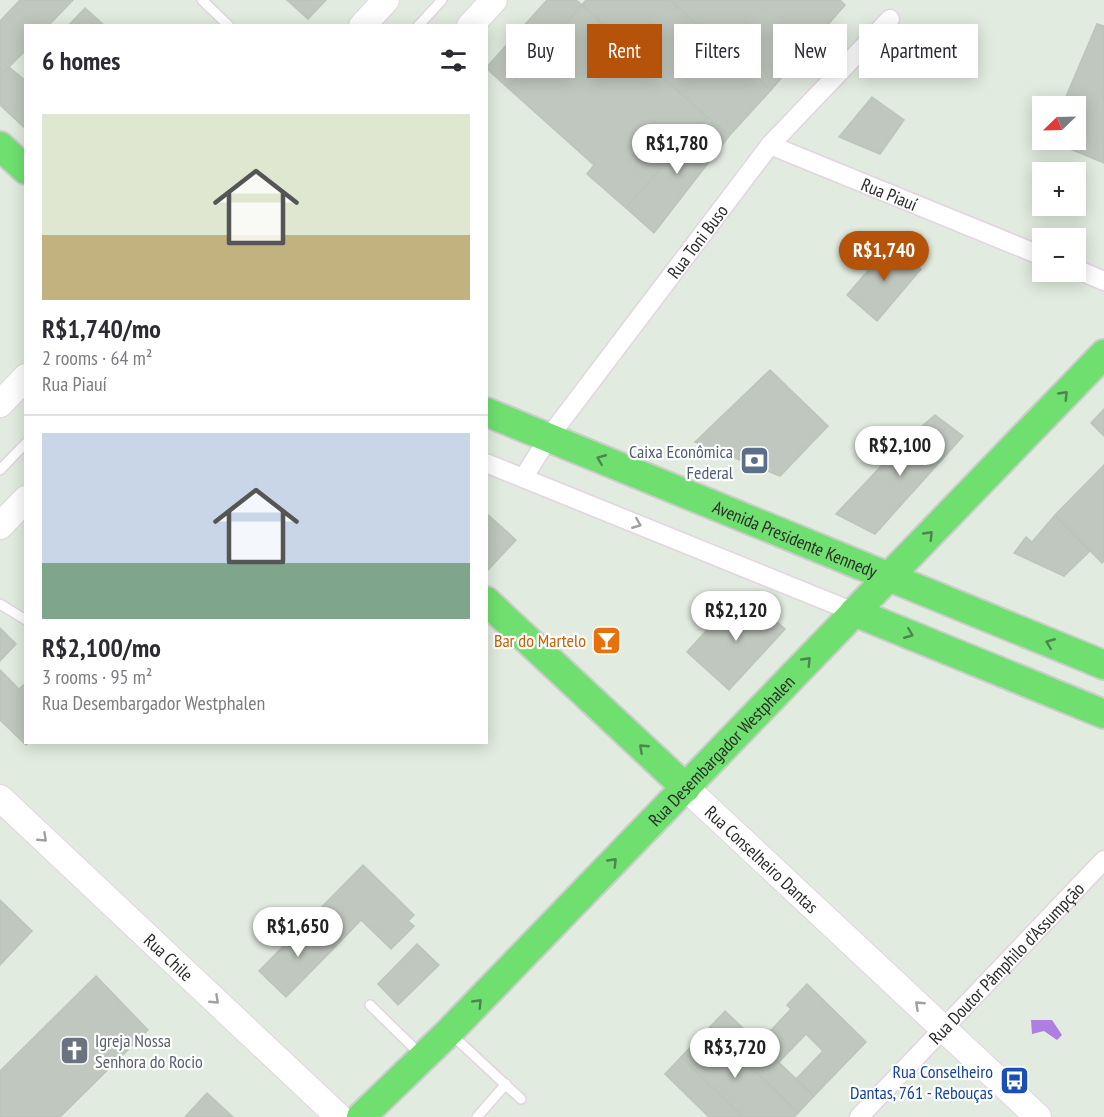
<!DOCTYPE html>
<meta charset="utf-8">
<style>
:root{--surface:#fff;--page:#f7f7f7;--text:#2b2b33;--muted:#7c7c81;--line:#e1e1e2;--accent:#b45309}
body{margin:0;font-family:"PT Sans Narrow",sans-serif;background:var(--page);color:var(--text);height:100vh;display:flex;flex-direction:column;font-size:22px;white-space:nowrap}
*{box-sizing:border-box;margin:0}
p{font-size:20px;color:var(--muted)}
.icon{flex:none;width:33px;height:33px;fill:none;stroke:currentColor;stroke-width:2;stroke-linecap:round;stroke-linejoin:round}
.map{position:relative;flex:1;overflow:hidden}
.drawer{position:absolute;left:24px;top:24px;width:464px;height:720px;display:flex;flex-direction:column;background:var(--surface);border-radius:0px;box-shadow:0 3px 15px #0003}
.drawer>*{flex:none}
.banner{position:absolute;left:506px;top:24px;width:508px;height:54px;display:flex;gap:12px}
.needle{width:39px;rotate:247deg}
.tools{position:absolute;left:1032px;top:96px;display:grid;gap:12px}
.tools a{display:grid;place-items:center;width:54px;height:54px;border-radius:0px;background:var(--surface);box-shadow:0 3px 15px #0003;font-size:30px}
.price{position:absolute;translate:-50% -51px;padding:0 14px;border-radius:21px;background:#fff;color:#222;font-size:20px;line-height:39px;filter:drop-shadow(0 2px 3px #0008)}
.price::after{content:'';position:absolute;left:50%;top:36px;width:18px;height:14px;margin-left:-9px;background:inherit;clip-path:polygon(0 0,100% 0,50% 100%)}
.price.active{background:var(--accent);color:#fff}
ul{padding:0;list-style:none}
li{display:grid;align-content:center;gap:12px;height:318px;padding:0 18px}
li+li{border-top:2px solid var(--line)}
li span{display:grid;place-items:center;height:186px;border-radius:0px;color:#555}
li>.icon{margin-inline-start:auto}
span .icon{width:108px;height:108px;fill:#fffc;stroke-width:1}
li b{font-size:26px}
h2{display:flex;justify-content:space-between;align-items:center;height:72px;padding:0 18px;font-size:26px}
.pill{padding:0 21px;border-radius:0px;background:var(--surface);box-shadow:0 3px 15px #0003;font-size:21px;line-height:54px}
.pill.active{background:var(--accent);color:#fff}
.map>svg:first-child{display:block}
.water{fill:#af7ee1}
.building{fill:#bfc7be;stroke:#bac6b9;stroke-width:1.5}
.lines{fill:none;stroke-linecap:round;stroke-linejoin:round}
.lane-casing{stroke:#e2d4e1;stroke-width:12}
.street-casing{stroke:#e2d4e1;stroke-width:21}
.secondary-casing{stroke:#e2d4e1;stroke-width:28}
.primary-casing{stroke:#ccc;stroke-width:32}
.lane{stroke:#fff;stroke-width:9}
.street{stroke:#fff;stroke-width:18}
.secondary{stroke:#fff;stroke-width:26}
.primary{stroke:#6fe06f;stroke-width:28}
.oneway{stroke:#4d864d}
.oneway2{stroke:#a0a0a0}
.labels{text-anchor:middle;dominant-baseline:central;stroke-width:4.5;stroke-linejoin:round;paint-order:stroke}
.street-label{font-size:18px;fill:#2b2b2b;stroke:#fff}
.service-label{font-size:18px;fill:#4e5e75;stroke:#fff;text-anchor:end}
.food-label{font-size:18px;fill:#c56008;stroke:#fff;text-anchor:end}
.worship-label{font-size:18px;fill:#5b616d;stroke:#fff;text-anchor:start}
.transit-label{font-size:18px;fill:#164399;stroke:#fff;text-anchor:end}
</style>
<div class="map">
<svg width="1104" height="1117" viewBox="0 0 1104 1117">
<rect width="100%" height="100%" fill="#e1ebdf"/>
<path class="water" d="M1031 1020H1052L1062 1035 1057 1040 1044 1031 1032 1034Z"/>
<g class="building">
<path d="M20 0H73L48 26H26V50L0 76V21Z"/>
<path d="M287 0H326L308 19Z"/>
<path d="M547 0H576L582 5 508 88 486 68Z"/>
<path d="M586 0H670L771 90 729 136 582 5Z"/>
<path d="M670 0H840L845 5 771 90Z"/>
<path d="M582 5 707 117 626 208 587 174 594 165 508 88Z"/>
<path d="M85 8 105 26H68Z"/>
<path d="M1097 24 1104 26V163L1048 140H1076V106H1062Z"/>
<path d="M9 67 26 81V129L0 105V76Z"/>
<path d="M872 97 904 120 880 154 839 137Z"/>
<path d="M707 117 729 136 654 233 626 208Z"/>
<path d="M891 244 921 269 877 321 847 295Z"/>
<path d="M770 370 828 426 780 476 695 442Z"/>
<path d="M1104 409V436L1091 423Z"/>
<path d="M935 415 963 436 875 534 836 514 887 460 893 464 916 441 910 437Z"/>
<path d="M1104 465V561L1102 563 1055 515Z"/>
<path d="M486 513 516 540 486 572Z"/>
<path d="M1055 515 1090 551 1064 576 1014 553 1026 537 1032 542Z"/>
<path d="M736 598 766 612 785 629 729 690 687 652Z"/>
<path d="M0 628 16 644 0 661Z"/>
<path d="M0 670 19 689 26 683V742H29L26 745 0 720Z"/>
<path d="M363 865 414 915 408 921 414 926 391 949 361 920 336 946 309 920Z"/>
<path d="M0 900 32 931 0 965Z"/>
<path d="M309 920 336 946 286 997 259 971Z"/>
<path d="M417 944 439 965 398 1005 378 984Z"/>
<path d="M96 976 148 1030 60 1117H0V1071Z"/>
<path d="M807 984 866 1042 814 1096 796 1079 823 1051 806 1034 779 1062 759 1043 791 1009 787 1005Z"/>
<path d="M725 1011 814 1096 798 1113 710 1027Z"/>
<path d="M710 1027 798 1113 794 1117H743L681 1057Z"/>
<path d="M681 1057 743 1117H709L665 1074Z"/>
<path d="M207 1093 233 1117H185Z"/>
</g>
<g class="lines">
<defs>
<g id="lane">
<path d="M202 0 229 26"/>
<path d="M418 26 442 0"/>
<path d="M0 470 26 443"/>
<path d="M0 604 26 620"/>
<path d="M370 1005 420 1054"/>
<path d="M451 1034 521 1099"/>
<path d="M477 1117 506 1084"/>
</g>
<g id="street">
<path id="s1" d="M770 145 1042 256"/>
<path d="M1076 269 1104 281"/>
<path d="M486 463 854 612"/>
<path id="s2" d="M523 478 549 437 770 145 890 19"/>
<path id="s3" d="M859 1117 1104 860"/>
</g>
<g id="secondary">
<path d="M362 26 386 0"/>
<path d="M470 26 494 0"/>
<path d="M0 404 26 377"/>
<path d="M0 526 26 499"/>
<path id="s4" d="M686 788 1038 1117"/>
<path id="s5" d="M0 798 339 1117"/>
</g>
<g id="primary">
<path d="M0 146 26 170"/>
<path id="s6" d="M486 412 1104 665"/>
<path d="M486 601 686 788"/>
<path d="M854 612 1104 714"/>
<path id="s7" d="M361 1117 449 1032 1104 354"/>
</g>
</defs>
<use href="#lane" class="lane-casing"/>
<use href="#street" class="street-casing"/>
<use href="#secondary" class="secondary-casing"/>
<use href="#primary" class="primary-casing"/>
<use href="#lane" class="lane"/>
<use href="#street" class="street"/>
<use href="#secondary" class="secondary"/>
<use href="#primary" class="primary"/>
</g>
<defs><path id="oneway-chevron" d="M-2-3.5L2.5 0L-2 3.5" fill="none" stroke-width="1.6" stroke-linecap="round" stroke-linejoin="round" transform="scale(1.5)"/></defs>
<g class="oneway">
<use href="#oneway-chevron" transform="translate(1064 395) rotate(-46)"/>
<use href="#oneway-chevron" transform="translate(601 459) rotate(-158)"/>
<use href="#oneway-chevron" transform="translate(929 535) rotate(-46)"/>
<use href="#oneway-chevron" transform="translate(909 634) rotate(22)"/>
<use href="#oneway-chevron" transform="translate(1050 643) rotate(-158)"/>
<use href="#oneway-chevron" transform="translate(807 661) rotate(-46)"/>
<use href="#oneway-chevron" transform="translate(643 748) rotate(-137)"/>
<use href="#oneway-chevron" transform="translate(613 862) rotate(-46)"/>
<use href="#oneway-chevron" transform="translate(478 1003) rotate(-46)"/>
</g>
<g class="oneway2">
<use href="#oneway-chevron" transform="translate(637 524) rotate(22)"/>
<use href="#oneway-chevron" transform="translate(43 838) rotate(43)"/>
<use href="#oneway-chevron" transform="translate(215 1000) rotate(43)"/>
<use href="#oneway-chevron" transform="translate(919 1005) rotate(-137)"/>
</g>
<defs>
<symbol id="bank-square" viewBox="-11 -11 22 22"><rect x="-9" y="-9" width="18" height="18" rx="4" fill="#5c6f8a" stroke="#fff"/><path d="M-6-4H6V4H-6ZM0-2.3a2.3 2.3 0 1 0 0 4.6a2.3 2.3 0 1 0 0-4.6Z" fill="#fff"/></symbol>
<symbol id="bar-square" viewBox="-11 -11 22 22"><rect x="-9" y="-9" width="18" height="18" rx="4" fill="#e8710a" stroke="#fff"/><path d="M-6-5H6L.8 .8V4.5H3.5V6h-7V4.5H-.8V.8Z" fill="#fff"/></symbol>
<symbol id="church-square" viewBox="-11 -11 22 22"><rect x="-9" y="-9" width="18" height="18" rx="4" fill="#6b7280" stroke="#fff"/><path d="M-1.2-6h2.4v3.5h3.3v2.4h-3.3V6h-2.4V-.1h-3.3v-2.4h3.3Z" fill="#fff"/></symbol>
<symbol id="bus-square" viewBox="-11 -11 22 22"><rect x="-9" y="-9" width="18" height="18" rx="4" fill="#1a4fb4" stroke="#fff"/><path d="M-5-6H5V4H4V6H2V4H-2V6H-4V4H-5ZM-3.5-4V0h7V-4ZM-3.5 1.2v1.5H-2V1.2ZM2 1.2v1.5H3.5V1.2Z" fill="#fff"/></symbol>
</defs>
<g fill-rule="evenodd">
<use href="#bank-square" x="738" y="444" width="33" height="33"/>
<use href="#bar-square" x="590" y="624" width="33" height="33"/>
<use href="#church-square" x="58" y="1034" width="33" height="33"/>
<use href="#bus-square" x="998" y="1064" width="33" height="33"/>
</g>
<g class="labels">
<g class="street-label">
<text stroke="none"><textPath href="#s1" startOffset="129">Rua Piauí</textPath></text>
<text stroke="none"><textPath href="#s2" startOffset="294">Rua Toni Buso</textPath></text>
<text stroke="none"><textPath href="#s6" startOffset="334">Avenida Presidente Kennedy</textPath></text>
<text stroke="none"><textPath href="#s7" startOffset="514">Rua Desembargador Westphalen</textPath></text>
<text stroke="none"><textPath href="#s4" startOffset="104">Rua Conselheiro Dantas</textPath></text>
<text stroke="none"><textPath href="#s5" startOffset="232">Rua Chile</textPath></text>
<text stroke="none"><textPath href="#s3" startOffset="213">Rua Doutor Pâmphilo d'Assumpção</textPath></text>
</g>
<g class="service-label">
<text x="733" y="451">Caixa Econômica<tspan x="733" dy="21">Federal</tspan></text>
</g>
<g class="food-label">
<text x="586" y="640">Bar do Martelo</text>
</g>
<g class="worship-label">
<text x="95" y="1040">Igreja Nossa<tspan x="95" dy="21">Senhora do Rocio</tspan></text>
</g>
<g class="transit-label">
<text x="993" y="1071">Rua Conselheiro<tspan x="993" dy="21">Dantas, 761 - Rebouças</tspan></text>
</g>
</g>
</svg>
<div class="tools">
<a><svg class="needle" viewBox="-14 -14 28 28"><path d="M0-13l5 13h-10z" fill="#e53935"/><path d="M0 13l5-13h-10z" fill="#7c7c81"/></svg></a>
<a>+</a>
<a>−</a>
</div>
<b class="price" style="left:677px;top:175px">R$1,780</b>
<b class="price active" style="left:884px;top:282px">R$1,740</b>
<b class="price" style="left:900px;top:477px">R$2,100</b>
<b class="price" style="left:736px;top:642px">R$2,120</b>
<b class="price" style="left:298px;top:958px">R$1,650</b>
<b class="price" style="left:735px;top:1079px">R$3,720</b>
<div class="banner">
<a class="pill">Buy</a>
<a class="pill active">Rent</a>
<a class="pill">Filters</a>
<a class="pill">New</a>
<a class="pill">Apartment</a>
</div>
<section class="drawer">
<h2>6 homes<svg class="icon" aria-label="filters" viewBox="0 0 24 24"><path d="M4 7h16M4 17h16"/><circle cx="9" cy="7" r="2"/><circle cx="15" cy="17" r="2"/></svg></h2>
<ul>
<li><span style="background:linear-gradient(#dfe7d0 65%,#c2b280 0)"><svg class="icon" aria-label="home" viewBox="0 0 24 24"><path d="M3 11l9-7 9 7M6 9v11h12V9"/></svg></span><div><b>R$1,740/mo</b><p>2 rooms · 64 m²</p><p>Rua Piauí</p></div></li>
<li><span style="background:linear-gradient(#c9d6e8 70%,#7fa58c 0)"><svg class="icon" aria-label="home" viewBox="0 0 24 24"><path d="M3 11l9-7 9 7M6 9v11h12V9"/></svg></span><div><b>R$2,100/mo</b><p>3 rooms · 95 m²</p><p>Rua Desembargador Westphalen</p></div></li>
</ul>
</section>
</div>
